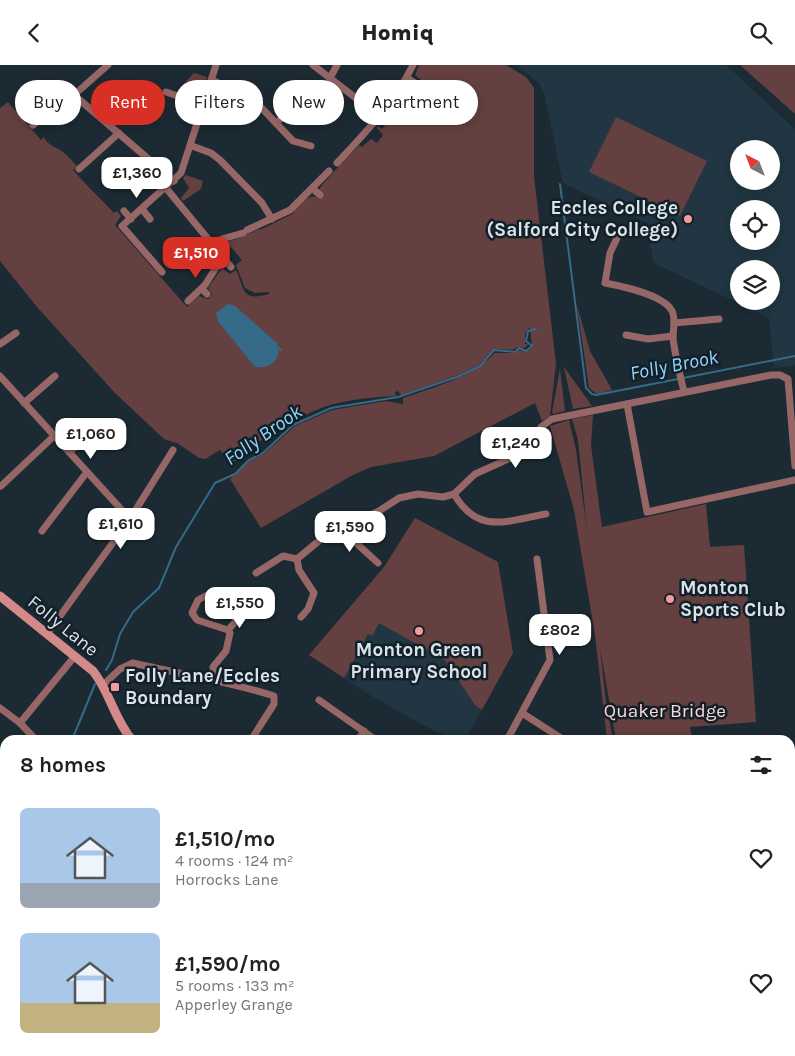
<!DOCTYPE html>
<meta charset="utf-8">
<style>
:root{--surface:#fff;--page:#f2f2f2;--text:#222;--muted:#767676;--accent:#d93025}
body{margin:0;font-family:Karla,sans-serif;background:var(--page);color:var(--text);height:100vh;display:flex;flex-direction:column;font-size:19px;white-space:nowrap}
*{box-sizing:border-box;margin:0}
p{font-size:16px;color:var(--muted)}
.icon{flex:none;width:28px;height:28px;fill:none;stroke:currentColor;stroke-width:2;stroke-linecap:round;stroke-linejoin:round}
.map{position:relative;flex:1;overflow:hidden}
.details{position:absolute;left:0px;top:670px;width:795px;height:321px;display:flex;flex-direction:column;background:var(--surface);border-radius:15px 15px 0 0;box-shadow:0 2px 12px #0003}
.details>*{flex:none}
.guide{position:absolute;left:15px;top:15px;width:500px;height:45px;display:flex;gap:10px}
.needle{width:32px;rotate:318deg}
.fabs{position:absolute;left:730px;top:75px;display:grid;gap:10px}
.fabs a{display:grid;place-items:center;width:50px;height:50px;border-radius:50%;background:var(--surface);box-shadow:0 2px 12px #0003;font-size:25px}
.price{position:absolute;translate:-50% -42px;padding:0 11px;border-radius:10px;background:#fff;color:#222;font-size:16px;line-height:32px;filter:drop-shadow(0 1px 2px #0008)}
.price::after{content:'';position:absolute;left:50%;top:30px;width:15px;height:11px;margin-left:-8px;background:inherit;clip-path:polygon(0 0,100% 0,50% 100%)}
.price.selected{background:var(--accent);color:#fff}
ul{padding:0;list-style:none}
li{display:flex;align-items:center;gap:15px;height:125px;padding:0 20px}
li span{display:grid;place-items:center;flex:none;width:140px;height:100px;border-radius:8px;color:#555}
li>.icon{margin-inline-start:auto}
span .icon{width:60px;height:60px;fill:#fffc;stroke-width:1}
li b{font-size:21px}
h2{display:flex;justify-content:space-between;align-items:center;height:60px;padding:0 20px;font-size:21px}
.chip{padding:0 18px;border-radius:22px;background:var(--surface);box-shadow:0 2px 12px #0003;font-size:18px;line-height:45px}
.chip.selected{background:var(--accent);color:#fff}
header{display:flex;justify-content:space-between;align-items:center;height:65px;padding:0 20px;background:var(--surface);font-size:22px;font-weight:800}
.map>svg:first-child{display:block}
.built{fill:#213642;fill-rule:evenodd}
.green{fill:#654040}
.water{fill:#366a89}
.lines{fill:none;stroke-linecap:round;stroke-linejoin:round}
.stream{stroke:#366a89;stroke-width:2}
.minor{stroke:#966766;stroke-width:7}
.secondary{stroke:#d48a89;stroke-width:9}
.poi-dot{fill:#f59b9b;stroke:#122029;stroke-width:2}
.labels{text-anchor:middle;dominant-baseline:central;stroke-width:5;stroke-linejoin:round;paint-order:stroke}
.poi-label{font-size:19px;font-weight:bold;fill:#dae3e9;stroke:#122029;text-anchor:start}
.street-label{font-size:19px;fill:#dae3e9;stroke:#122029}
.park-label{font-size:19px;fill:#fcd7d6;stroke:#122029}
.water-label{font-size:20px;font-style:italic;fill:#96d4fb;stroke:#122029}
</style>
<header><svg class="icon" aria-label="back" viewBox="0 0 24 24"><path d="M15 5l-7 7 7 7"/></svg>Homiq<svg class="icon" aria-label="search" viewBox="0 0 24 24"><circle cx="10" cy="10" r="6"/><path d="M15 15l6 6"/></svg></header>
<div class="map">
<svg width="795" height="991" viewBox="0 0 795 991">
<rect width="100%" height="100%" fill="#1c2a33"/>
<g class="built">
<path d="M516 0H726L795 64V299L793 301 774 303 769 253 654 198 650 180 658 163 563 118 544 28 539 18ZM739 84H771V116H739ZM739 144H771V176H739ZM739 204H771V236H739Z"/>
<path d="M415 453 498 497 513 588 468 670 476 675H455L425 661 370 630 309 590 384 502Z"/>
</g>
<g class="green">
<path d="M419 0H506L526 12 534 23V111L556 299 550 351 542 356 535 338 434 391 371 402 351 411 261 463 230 414 249 396 264 389 295 361 332 345 386 336 403 339V333C437 321 469 314 495 288H515L519 285 526 287 532 283 530 262 525 268V279H528L525 283 518 282 513 285 494 284 479 300 456 311 401 330 398 326 395 327 396 331C374 332 352 334 330 340 315 344 301 354 286 356L231 399 220 385 205 394 199 393 177 378 164 374 115 328 37 242 0 196V43L8 37 41 75 44 72C48 81 55 81 63 87 68 91 73 97 77 101L73 105C86 120 100 133 114 148L117 146 121 151 115 160 187 242 199 231 208 234 212 229 208 223 222 203 230 209 236 205C245 224 241 237 269 229V227L255 228 245 223 236 200 242 195 230 181 224 186 219 179 237 174 259 164 260 165 294 148 293 146C301 140 309 126 319 134L323 130 319 125C320 120 352 88 359 80L362 82 371 74 377 78 383 70 377 63 378 61 382 64 394 50 389 45 408 21 417 25 422 16 415 10Z"/>
<path d="M740 0H795V49Z"/>
<path d="M194 8 207 12 205 18 194 20 188 30 179 24Z"/>
<path d="M616 52 707 96 680 151 589 107Z"/>
<path d="M186 110 203 116 201 124 183 136 181 133 189 123 183 113Z"/>
<path d="M577 240 590 286 612 325 597 329 589 323Z"/>
<path d="M564 302 592 341 573 344Z"/>
<path d="M560 304 565 346 553 349 552 347Z"/>
<path d="M593 350 591 380 602 462 706 439 710 482 744 480 756 657 690 662 692 675H616L600 583 606 637 613 675H607L595 570 574 445 550 361 569 355 576 385 587 465 578 375 572 354Z"/>
<path d="M415 453 498 497 513 588 482 645 475 640 445 595 379 558 372 571 368 569 344 613 309 590 384 502Z"/>
<path d="M0 825 5 828V986H171L169 991H0Z"/>
</g>
<path class="water" d="M228 239 235 241 277 278C282 294 271 304 255 302L218 256 216 248Z"/>
<g class="lines">
<g class="stream">
<path d="M560 119 586 323 592 329 596 330 678 314"/>
<path d="M279 283 281 285"/>
<path d="M683 313 795 291"/>
<path d="M106 605 112 595 120 569 133 547 159 523 176 482 215 418 235 409 249 395 263 388 293 360 331 343 398 332 457 312 480 301 494 285 515 287 519 283 526 286 532 281 526 276 528 266 536 264"/>
<path d="M72 675 95 619"/>
<path d="M0 755 5 765"/>
<path d="M0 934 5 930"/>
</g>
<g class="minor">
<path d="M108 0 74 30 174 116"/>
<path d="M313 0 379 51"/>
<path d="M330 13 337 0"/>
<path d="M407 13 415 18"/>
<path d="M212 15 254 35 293 76 311 81"/>
<path d="M166 27 204 40"/>
<path d="M35 44 42 52"/>
<path d="M276 58 285 50"/>
<path d="M33 60 55 41 74 30"/>
<path d="M192 81 211 88 220 95 262 138 272 154"/>
<path d="M337 98C365 68 395 37 413 0"/>
<path d="M79 104 119 68"/>
<path d="M166 123 231 202"/>
<path d="M313 124 320 130"/>
<path d="M142 144 150 154"/>
<path d="M124 146 131 154"/>
<path d="M247 165 290 145 329 106"/>
<path d="M617 173 610 188 605 218C621 221 664 230 672 246 676 254 673 264 673 273 675 291 680 309 684 327"/>
<path d="M213 180 222 174 243 168"/>
<path d="M162 207 122 161 181 108 216 0"/>
<path d="M202 224 207 229"/>
<path d="M188 236 205 220 217 201 224 194"/>
<path d="M674 258 719 254"/>
<path d="M626 270 648 274 673 271"/>
<path d="M0 279 16 268"/>
<path d="M0 311 130 454"/>
<path d="M24 338 55 311"/>
<path d="M627 339 647 447 795 415"/>
<path d="M69 387 102 358"/>
<path d="M1 421 54 371"/>
<path d="M454 429C478 470 506 456 546 449"/>
<path d="M344 461 355 477 378 498"/>
<path d="M42 466 87 407"/>
<path d="M297 494 299 505 314 528 308 544 301 552"/>
<path d="M256 508 283 491 297 494 326 470 379 446 399 433 418 429 443 432 454 429 475 409 524 387 541 362 552 354 771 310H780L788 314 795 401"/>
<path d="M211 528 198 535 192 548 197 555 228 565 230 568 226 586 213 602 214 614"/>
<path d="M228 565 236 556 231 542"/>
<path d="M47 569 130 454 173 385"/>
<path d="M103 620 120 604 133 598C180 609 227 616 274 631V639L251 675"/>
<path d="M319 635 376 675"/>
<path d="M0 643 20 658 36 675"/>
<path d="M522 648 564 675"/>
<path d="M20 658 75 591"/>
<path d="M358 675 364 666"/>
<path d="M507 675 550 595 537 494"/>
<path d="M790 720 795 719"/>
<path d="M790 953H795"/>
<path d="M429 986 430 991"/>
<path d="M495 986 496 991"/>
<path d="M580 986 582 991"/>
<path d="M178 991 180 986"/>
</g>
<g class="secondary">
<path d="M0 531 93 606C110 627 114 654 132 675"/>
<path d="M294 991V986"/>
</g>
</g>
<g class="poi-dot">
<circle cx="688" cy="154" r="5"/>
<circle cx="670" cy="534" r="5"/>
<circle cx="419" cy="566" r="5"/>
<rect x="110" y="617" width="10" height="10" rx="2.5"/>
</g>
<g class="labels">
<g class="poi-label">
<text x="678" y="143" text-anchor="end">Eccles College<tspan x="678" dy="22">(Salford City College)</tspan></text>
<text x="680" y="523">Monton<tspan x="680" dy="22">Sports Club</tspan></text>
<text x="419" y="585" text-anchor="middle">Monton Green<tspan x="419" dy="22">Primary School</tspan></text>
<text x="125" y="611">Folly Lane/Eccles<tspan x="125" dy="22">Boundary</tspan></text>
</g>
<g class="street-label">
<text transform="translate(63 561) rotate(39)">Folly Lane</text>
</g>
<g class="park-label">
<text x="665" y="646">Quaker Bridge</text>
</g>
<g class="water-label">
<text transform="translate(674 300) rotate(-11)">Folly Brook</text>
<text transform="translate(263 370) rotate(-35)">Folly Brook</text>
</g>
</g>
</svg>
<div class="fabs">
<a><svg class="needle" viewBox="-14 -14 28 28"><path d="M0-13l5 13h-10z" fill="#e53935"/><path d="M0 13l5-13h-10z" fill="#767676"/></svg></a>
<a><svg class="icon" aria-label="locate" viewBox="0 0 24 24"><circle cx="12" cy="12" r="6"/><path d="M12 2v4M12 18v4M2 12h4M18 12h4"/></svg></a>
<a><svg class="icon" aria-label="layers" viewBox="0 0 24 24"><path d="M12 4l9 5-9 5-9-5zM3 14l9 5 9-5"/></svg></a>
</div>
<b class="price" style="left:137px;top:134px">£1,360</b>
<b class="price selected" style="left:196px;top:214px">£1,510</b>
<b class="price" style="left:91px;top:395px">£1,060</b>
<b class="price" style="left:516px;top:404px">£1,240</b>
<b class="price" style="left:121px;top:485px">£1,610</b>
<b class="price" style="left:350px;top:488px">£1,590</b>
<b class="price" style="left:240px;top:564px">£1,550</b>
<b class="price" style="left:560px;top:591px">£802</b>
<div class="guide">
<a class="chip">Buy</a>
<a class="chip selected">Rent</a>
<a class="chip">Filters</a>
<a class="chip">New</a>
<a class="chip">Apartment</a>
</div>
<section class="details">
<h2>8 homes<svg class="icon" aria-label="filters" viewBox="0 0 24 24"><path d="M4 7h16M4 17h16"/><circle cx="9" cy="7" r="2"/><circle cx="15" cy="17" r="2"/></svg></h2>
<ul>
<li><span style="background:linear-gradient(#a9c7e8 75%,#9aa5b1 0)"><svg class="icon" aria-label="home" viewBox="0 0 24 24"><path d="M3 11l9-7 9 7M6 9v11h12V9"/></svg></span><div><b>£1,510/mo</b><p>4 rooms · 124 m²</p><p>Horrocks Lane</p></div><svg class="icon" aria-label="heart" viewBox="0 0 24 24"><path d="M12 20l-8-8c-3-5 5-10 8-4 3-6 11-1 8 4z"/></svg></li>
<li><span style="background:linear-gradient(#a9c7e8 70%,#c2b280 0)"><svg class="icon" aria-label="home" viewBox="0 0 24 24"><path d="M3 11l9-7 9 7M6 9v11h12V9"/></svg></span><div><b>£1,590/mo</b><p>5 rooms · 133 m²</p><p>Apperley Grange</p></div><svg class="icon" aria-label="heart" viewBox="0 0 24 24"><path d="M12 20l-8-8c-3-5 5-10 8-4 3-6 11-1 8 4z"/></svg></li>
</ul>
</section>
</div>
